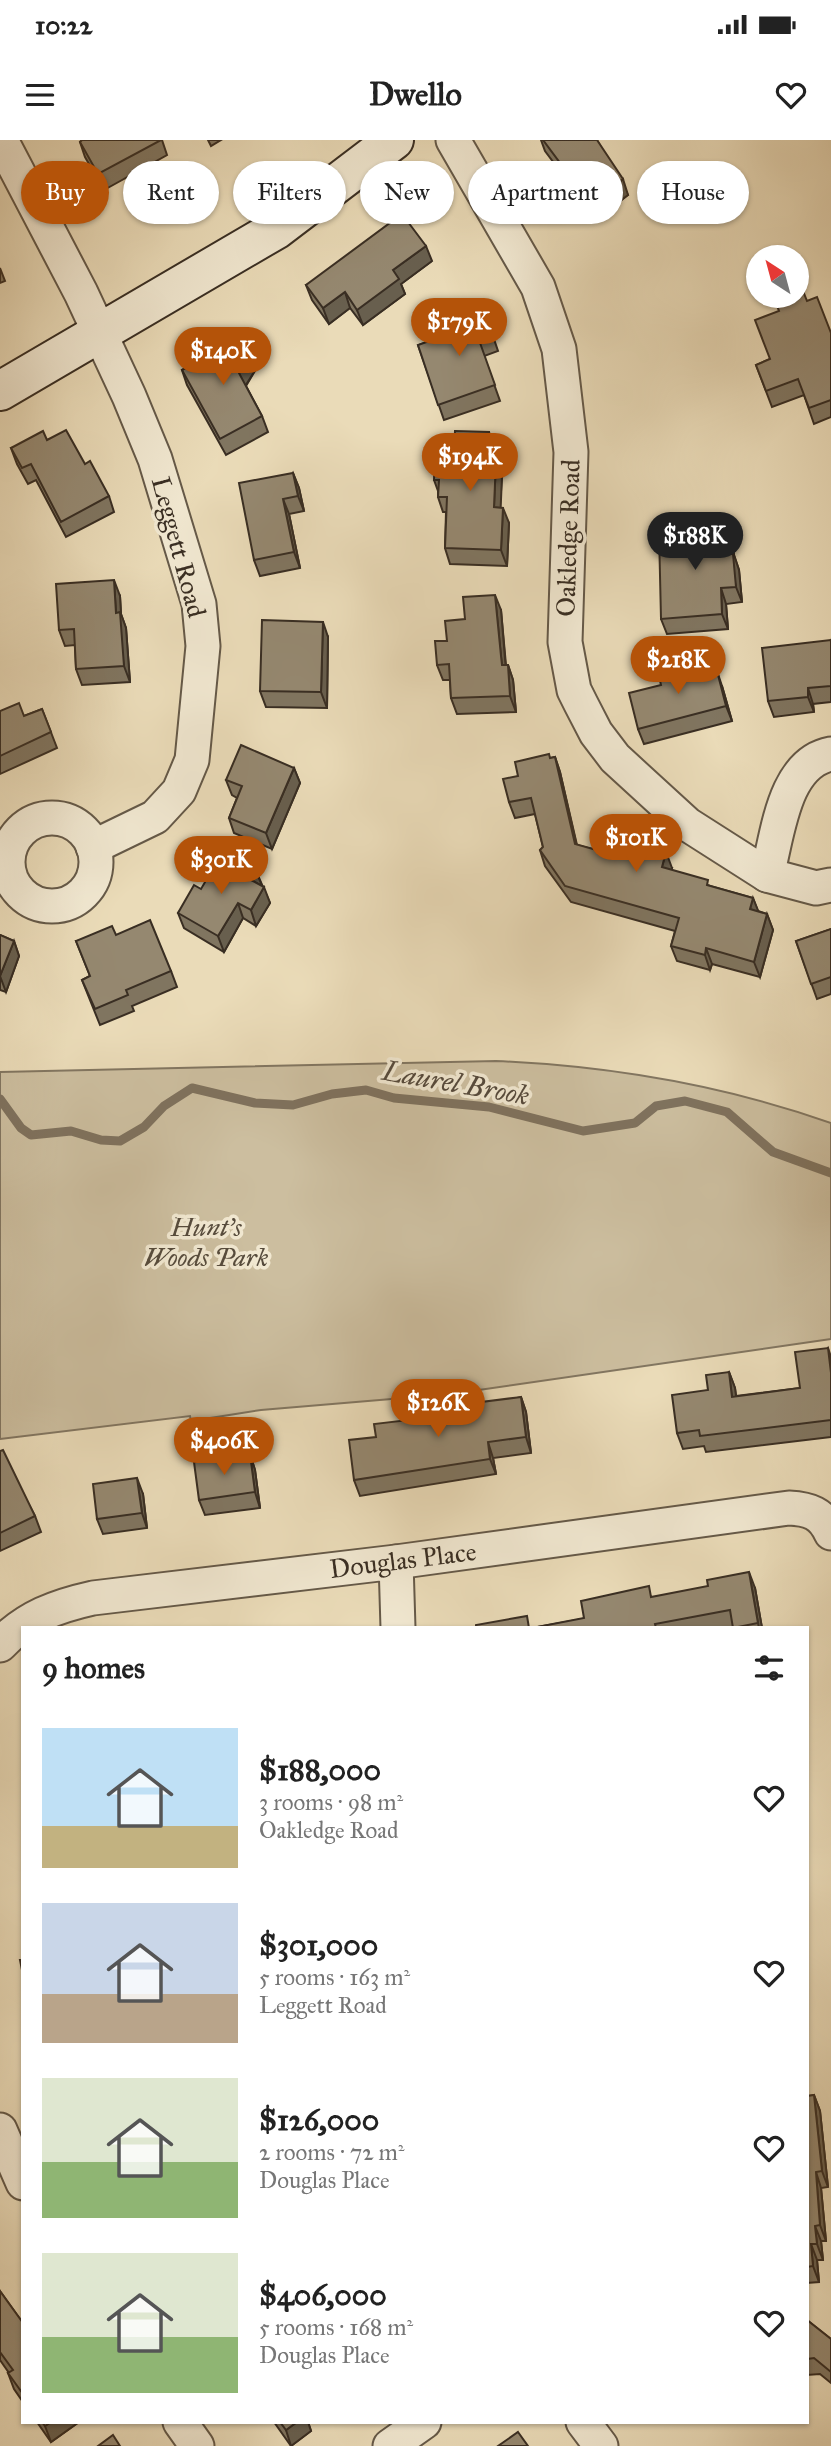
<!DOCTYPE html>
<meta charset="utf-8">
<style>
:root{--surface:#fff;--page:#f6f6f6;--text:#222;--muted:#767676;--accent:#b45309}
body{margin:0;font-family:"IM FELL Great Primer",serif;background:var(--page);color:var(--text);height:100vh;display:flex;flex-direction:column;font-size:26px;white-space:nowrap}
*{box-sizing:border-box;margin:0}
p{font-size:23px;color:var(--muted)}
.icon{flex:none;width:38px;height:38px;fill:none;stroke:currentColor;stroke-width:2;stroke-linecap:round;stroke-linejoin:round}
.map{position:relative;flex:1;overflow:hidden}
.side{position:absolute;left:21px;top:1486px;width:788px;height:798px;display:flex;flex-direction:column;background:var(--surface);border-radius:0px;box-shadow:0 2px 5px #0004}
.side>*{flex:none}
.hud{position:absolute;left:21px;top:21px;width:789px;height:63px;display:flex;gap:14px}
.needle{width:46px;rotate:324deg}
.buttons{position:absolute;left:746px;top:105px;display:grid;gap:14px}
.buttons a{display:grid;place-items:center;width:63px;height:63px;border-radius:50%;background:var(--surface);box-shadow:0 2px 5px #0004;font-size:35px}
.price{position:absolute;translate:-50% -60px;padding:0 16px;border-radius:24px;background:var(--accent);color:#fff;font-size:23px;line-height:46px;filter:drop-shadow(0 2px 4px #0008)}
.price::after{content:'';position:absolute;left:50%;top:42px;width:21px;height:16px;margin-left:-10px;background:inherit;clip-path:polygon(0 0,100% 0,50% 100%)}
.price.current{background:#222;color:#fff}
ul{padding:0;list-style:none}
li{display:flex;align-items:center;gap:21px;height:175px;padding:0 21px}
li span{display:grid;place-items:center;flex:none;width:196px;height:140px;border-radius:0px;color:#555}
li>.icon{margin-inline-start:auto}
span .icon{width:84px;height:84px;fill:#fffc;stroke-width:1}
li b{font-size:30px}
h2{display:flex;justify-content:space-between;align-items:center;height:84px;padding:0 21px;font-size:30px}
.pill{padding:0 24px;border-radius:32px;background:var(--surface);box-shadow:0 2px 5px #0004;font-size:24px;line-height:63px}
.pill.current{background:var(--accent);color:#fff}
.status{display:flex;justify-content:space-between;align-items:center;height:49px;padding:0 35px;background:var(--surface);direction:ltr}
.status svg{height:19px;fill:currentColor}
header{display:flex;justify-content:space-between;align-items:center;height:91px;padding:0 21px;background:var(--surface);font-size:32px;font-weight:800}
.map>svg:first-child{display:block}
.green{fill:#ccbe9f;stroke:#827661;stroke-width:2}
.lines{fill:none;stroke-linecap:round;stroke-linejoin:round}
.stream{stroke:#7f725e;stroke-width:9}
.street-casing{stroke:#655948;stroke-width:37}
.secondary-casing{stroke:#392e23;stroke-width:42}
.street{stroke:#f1e8d1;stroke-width:33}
.secondary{stroke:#f1e8d1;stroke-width:38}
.wall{fill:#807560;stroke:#392e23;stroke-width:2}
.shaded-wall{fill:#685f4e;stroke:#392e23;stroke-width:2}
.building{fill:#958870;stroke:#392e23;stroke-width:2}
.labels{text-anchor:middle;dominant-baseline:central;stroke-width:7;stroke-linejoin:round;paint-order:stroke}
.street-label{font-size:26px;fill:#392e23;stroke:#f1e8d1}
.park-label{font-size:26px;font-style:italic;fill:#564b3c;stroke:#f1e8d1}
.water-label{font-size:28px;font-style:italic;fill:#564a3c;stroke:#f1e8d1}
</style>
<div class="status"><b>10:22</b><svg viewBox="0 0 49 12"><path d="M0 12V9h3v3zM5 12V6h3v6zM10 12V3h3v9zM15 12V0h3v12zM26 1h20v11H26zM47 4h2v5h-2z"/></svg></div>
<header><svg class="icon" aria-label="menu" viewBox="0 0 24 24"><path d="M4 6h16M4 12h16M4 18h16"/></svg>Dwello<svg class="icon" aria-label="heart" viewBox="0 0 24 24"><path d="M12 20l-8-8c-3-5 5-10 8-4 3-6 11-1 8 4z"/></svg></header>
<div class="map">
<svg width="831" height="2306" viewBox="0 0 831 2306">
<rect width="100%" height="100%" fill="#eadbb8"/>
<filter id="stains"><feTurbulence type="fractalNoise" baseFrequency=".00286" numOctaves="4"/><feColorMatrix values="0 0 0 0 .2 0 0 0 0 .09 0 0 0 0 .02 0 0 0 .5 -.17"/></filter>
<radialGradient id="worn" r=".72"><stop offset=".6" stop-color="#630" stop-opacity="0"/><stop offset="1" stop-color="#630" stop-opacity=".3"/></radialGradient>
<path class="green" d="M496 921C611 926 723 945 831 983V1199L451 1254 261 1270 191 1281 190 1276 0 1299V932Z"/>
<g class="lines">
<path class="stream" d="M0 959 21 988 31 995 71 991 101 1000 120 1001 144 987 164 966 192 948 255 963 293 965 332 954 366 950 394 958 489 967 583 991 635 983 656 966 685 961 727 972 773 1012 831 1033"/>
<defs>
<g id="street">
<path d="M1 0 81 153 129 256 155 319 199 464 203 506 192 620 179 651 155 677 93 707"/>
<path d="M453 0 538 147 559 209 571 312 565 502 574 550 581 564 596 593 615 618 687 684 767 735 816 748 831 745"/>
<circle cx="52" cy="722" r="44"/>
<path d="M767 735C778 695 783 623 831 614"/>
<path d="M396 1422 398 1488"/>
<path d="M0 1505C26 1477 57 1466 93 1458L396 1422 789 1368C809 1369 822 1373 831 1393"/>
<path d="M0 1990 23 2043"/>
<path d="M180 2282 197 2306"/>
<path d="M583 2282 601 2306"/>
<path d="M390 2306 424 2282"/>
</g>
<path id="secondary" d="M0 251 277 89 394 0"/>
</defs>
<use href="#street" class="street-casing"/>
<use href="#secondary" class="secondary-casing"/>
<use href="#street" class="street"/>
<use href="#secondary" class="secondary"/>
</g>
<g class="wall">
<path d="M82 0H162L167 15 104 50 85 17 80 2Z"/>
<path d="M208 0H221L211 6Z"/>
<path d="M541 0H597L628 55 599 77 584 56 581 59 545 11Z"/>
<path d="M432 121 401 144 405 154 363 185 350 168 329 184 312 160 306 145Z"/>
<path d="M0 128 5 141 0 143Z"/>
<path d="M807 161 831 193V277L814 284 804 255 772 267 756 225 770 219Z"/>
<path d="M482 164 498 211 484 216 500 261 444 280 418 205 458 191Z"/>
<path d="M237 207 259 224 246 246 262 276 268 292 226 315 187 245 182 230 202 219 199 212Z"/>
<path d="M47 300 109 356 114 372 66 397 36 340 28 344 17 324 11 308Z"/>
<path d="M495 308 494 320 502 336 500 367 509 383 507 426 450 424 445 408 446 372H443L438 357V351L434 340 454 312Z"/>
<path d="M293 333 299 348 304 371 289 374 300 428 260 436 254 420Z"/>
<path d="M727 386 733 402 734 415 739 430 742 462 726 464 728 489 667 494 661 479Z"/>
<path d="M120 456 121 474 126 488 130 542 82 545 76 529 75 505 65 506 59 490Z"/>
<path d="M501 470 506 525H508L513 540 516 572 457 574 451 558 450 540H443L437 525 447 501 465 479Z"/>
<path d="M328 497 327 568 266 567 260 551Z"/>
<path d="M831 500V562L813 564 814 572 774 577 768 561Z"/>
<path d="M696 522 700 535 722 546 732 581 644 604 638 589 661 545Z"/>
<path d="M42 569 57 608 0 634V571L24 576Z"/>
<path d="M555 617 560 632 577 705 611 714 672 728 671 730 710 746 753 758 758 771 767 774 773 790 760 837 712 824 710 830 677 821 671 806 675 791 571 762 545 726 540 710 543 707 535 674 515 678 509 662 551 618Z"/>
<path d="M294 628 300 643 272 709 234 693 229 678 237 658 232 655 226 640Z"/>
<path d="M232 728 256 731 270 763 256 786 243 778 224 812 184 788 178 773 201 749Z"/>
<path d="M831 789V854L817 859 796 801Z"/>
<path d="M0 795 14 801 19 816 6 852 0 850Z"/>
<path d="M116 795 171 831 177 847 132 866 134 871 100 885 82 840 90 836 76 801Z"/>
<path d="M828 1208 831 1217V1297L706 1312 704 1306 683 1309 677 1293 708 1250 729 1232 735 1248 736 1256 800 1248Z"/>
<path d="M521 1257 526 1272 531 1313 493 1318 496 1334 360 1356 354 1340 376 1297 443 1276Z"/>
<path d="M0 1311 35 1376 41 1392 0 1411Z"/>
<path d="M250 1314 255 1330 260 1368 205 1375 199 1360Z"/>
<path d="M143 1354 147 1388 103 1394 97 1379Z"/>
<path d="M755 1448 762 1488H733V1487L728 1488H532Z"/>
<path d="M814 1955 820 1971 828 2047 821 2048 826 2101H821L823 2120H817L819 2142 807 2143V1956Z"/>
<path d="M0 2151 23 2183V2262L14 2249 8 2233H9L0 2220Z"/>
<path d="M807 2180 831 2199V2243L820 2234 807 2235Z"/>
<path d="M37 2282H79L51 2302Z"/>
<path d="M274 2282H308L311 2291 291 2306Z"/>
</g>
<g class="shaded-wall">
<path d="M623 39 628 55 599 77 594 61Z"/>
<path d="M579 41 584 56 581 59 575 43Z"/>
<path d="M426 106 432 121 401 144 405 154 363 185 357 170 393 130Z"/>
<path d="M345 152 350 168 329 184 323 168Z"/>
<path d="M254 208 259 224 244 248 239 233Z"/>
<path d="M489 292 495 308 494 336 488 320Z"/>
<path d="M496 320 502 336 500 383 494 367Z"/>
<path d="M293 333 299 348 304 371 298 356Z"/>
<path d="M283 359 289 374 300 428 294 412Z"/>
<path d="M503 368 509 383 507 426 501 410Z"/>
<path d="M727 386 733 402 734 415 739 430 742 462 736 447 729 414Z"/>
<path d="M114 440 120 456 121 474 126 488 130 542 124 526 116 473Z"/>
<path d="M721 448 726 464 728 489 722 474Z"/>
<path d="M495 455 501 470 506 531 502 525 501 516Z"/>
<path d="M323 482 328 497 327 568 321 552Z"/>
<path d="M508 525 513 540 516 572 510 556Z"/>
<path d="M717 531 722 546 732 581 726 566Z"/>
<path d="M808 548 813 564 814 572 808 557Z"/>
<path d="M555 617 560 632 580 720 575 704Z"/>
<path d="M294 628 300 643 272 709 266 693Z"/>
<path d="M666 712 672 728 667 743 662 727Z"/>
<path d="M256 731 262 746 251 740Z"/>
<path d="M264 747 270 763 256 786 251 770Z"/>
<path d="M753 758 759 773 750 769Z"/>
<path d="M238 763 243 778 224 812 218 796Z"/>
<path d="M767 774 773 790 760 837 754 822Z"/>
<path d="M14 801 19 816 6 852 0 836Z"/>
<path d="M706 808 712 824 710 830 705 815Z"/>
<path d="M729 1232 735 1248 738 1272 732 1257Z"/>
<path d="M521 1257 526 1272 531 1313 526 1297Z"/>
<path d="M488 1302 493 1318 496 1334 490 1319Z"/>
<path d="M250 1314 255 1330 260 1368 255 1352Z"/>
<path d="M137 1338 143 1354 147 1388 142 1373Z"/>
<path d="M749 1432 755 1448 762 1488H759L758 1483Z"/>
<path d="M814 1955 820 1971 828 2047 822 2031Z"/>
<path d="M816 2032 821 2048 826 2101 820 2085Z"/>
<path d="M815 2086 821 2101 823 2120 817 2104Z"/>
<path d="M811 2104 817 2120 819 2142 813 2126Z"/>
<path d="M51 2282H79L51 2302 45 2286Z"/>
<path d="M297 2282H308L311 2291 291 2306 286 2290Z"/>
</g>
<g class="building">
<path d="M82 0H161L98 34 80 2Z"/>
<path d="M543 0H597L623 39 594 61 579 41 575 43Z"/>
<path d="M402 74 426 106 393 130 399 139 357 170 345 152 323 168 306 145Z"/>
<path d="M796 133 807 161 817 157 831 193V260L809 268 798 239 766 251 756 225 770 219 755 180 779 171 773 156H796Z"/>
<path d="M482 164 492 196 479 200 495 245 438 265 418 205 458 191 452 175Z"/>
<path d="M230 195 237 207 254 208 239 233 262 276 220 299 182 230 203 219 199 212Z"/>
<path d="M66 290 85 324 90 321 109 356 61 382 31 324 22 328 11 308 43 291 47 300Z"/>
<path d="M455 291 489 292 488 320H496L494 367 503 368 501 410 445 408 447 357H438L439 340H434L435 311 454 312Z"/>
<path d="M293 333 298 356 283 359 294 412 254 420 239 343Z"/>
<path d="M727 386 729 414H733L736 447 721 448 722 474 661 479 659 392Z"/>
<path d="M114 440 116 473 120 472 124 526 76 529 74 489 59 490 56 444Z"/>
<path d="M495 455 501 516 502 525H508L510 556 451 558 449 524 437 525 435 501H447L445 481 465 479 463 457Z"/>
<path d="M262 480 323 482 321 552 260 551Z"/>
<path d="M831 500V546L808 548V557L768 561 762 508Z"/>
<path d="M696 522 699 535 717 531 726 566 638 589 629 553 661 545 658 532Z"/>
<path d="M19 563 24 576 42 569 51 592 0 616V571Z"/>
<path d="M241 605 294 628 266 693 229 678 242 646 226 640Z"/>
<path d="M549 614 550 618 555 617 575 704 611 714 613 709 633 715 635 704 666 712 662 727 708 740 707 745 753 758 750 769 767 774 754 822 706 808 705 815 671 806 679 778 565 746 540 710 543 707 531 658 509 662 503 639 518 636 515 622Z"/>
<path d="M218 720 232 728 237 720 256 731 251 740 264 747 251 770 238 763 218 796 178 773 194 745 201 749Z"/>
<path d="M150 780 171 831 126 850 128 855 95 869 82 840 90 836 76 801 112 786 116 795Z"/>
<path d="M831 789V837L811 844 796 801Z"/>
<path d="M0 795 14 801 0 836Z"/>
<path d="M828 1208 831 1233V1280L700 1296 699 1290 677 1293 672 1255 708 1250 706 1235 729 1232 732 1257 800 1248 795 1212Z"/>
<path d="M521 1257 526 1297 488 1302 490 1319 354 1340 349 1300 376 1297 374 1284 443 1276 441 1267Z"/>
<path d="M3 1310 35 1376 0 1393V1311Z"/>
<path d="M250 1314 255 1352 199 1360 194 1322Z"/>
<path d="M137 1338 142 1373 97 1379 93 1344Z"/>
<path d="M749 1432 758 1483 733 1488 730 1470 655 1484 656 1488H532L584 1478 581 1461 649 1446 651 1457 708 1446 707 1440Z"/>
<path d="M527 1476 529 1488H476V1485Z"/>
<path d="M20 1820H23V1835Z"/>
<path d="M814 1955 822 2031 816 2032 820 2085 815 2086 817 2104H811L813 2126 807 2127V1956Z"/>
<path d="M0 2151 23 2183V2254L8 2233 13 2230 0 2212Z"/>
<path d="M807 2180 831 2199V2232L814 2218 807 2219Z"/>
<path d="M42 2282H51L45 2286Z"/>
<path d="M280 2282H297L286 2290Z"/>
<path d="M518 2292 528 2306H498Z"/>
<path d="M113 2295 120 2306H98Z"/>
</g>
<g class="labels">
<g class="street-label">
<text transform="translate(568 398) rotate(-88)">Oakledge Road</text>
<text transform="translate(179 407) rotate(75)">Leggett Road</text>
<text transform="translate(403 1420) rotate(-7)">Douglas Place</text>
</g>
<g class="park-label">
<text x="206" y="1087">Hunt's<tspan x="206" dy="30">Woods Park</tspan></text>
</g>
<g class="water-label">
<text transform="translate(456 943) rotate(10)">Laurel Brook</text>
</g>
</g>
<rect width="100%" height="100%" filter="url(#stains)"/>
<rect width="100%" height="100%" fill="url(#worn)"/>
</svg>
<div class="buttons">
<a><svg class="needle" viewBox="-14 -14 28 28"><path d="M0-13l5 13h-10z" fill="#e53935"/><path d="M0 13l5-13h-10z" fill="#767676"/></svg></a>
</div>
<b class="price" style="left:459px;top:218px">$179K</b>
<b class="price" style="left:223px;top:247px">$140K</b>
<b class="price" style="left:470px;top:353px">$194K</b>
<b class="price current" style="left:695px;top:432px">$188K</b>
<b class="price" style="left:678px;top:556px">$218K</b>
<b class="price" style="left:636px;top:734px">$101K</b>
<b class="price" style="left:221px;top:756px">$301K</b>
<b class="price" style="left:438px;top:1299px">$126K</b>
<b class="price" style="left:224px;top:1337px">$406K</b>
<div class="hud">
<a class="pill current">Buy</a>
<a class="pill">Rent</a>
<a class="pill">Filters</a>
<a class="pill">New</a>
<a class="pill">Apartment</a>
<a class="pill">House</a>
</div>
<section class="side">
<h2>9 homes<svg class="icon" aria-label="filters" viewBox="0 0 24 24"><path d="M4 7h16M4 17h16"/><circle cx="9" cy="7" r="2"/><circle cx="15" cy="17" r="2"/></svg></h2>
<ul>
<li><span style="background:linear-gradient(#bfe0f5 70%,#c2b280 0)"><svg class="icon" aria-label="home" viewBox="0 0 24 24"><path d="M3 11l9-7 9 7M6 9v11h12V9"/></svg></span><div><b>$188,000</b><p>3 rooms · 98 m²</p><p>Oakledge Road</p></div><svg class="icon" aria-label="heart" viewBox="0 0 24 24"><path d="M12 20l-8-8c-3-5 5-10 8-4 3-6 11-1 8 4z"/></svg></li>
<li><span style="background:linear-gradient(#c9d6e8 65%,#b9a48a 0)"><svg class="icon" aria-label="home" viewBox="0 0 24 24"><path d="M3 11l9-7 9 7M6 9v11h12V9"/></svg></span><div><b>$301,000</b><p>5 rooms · 163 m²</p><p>Leggett Road</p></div><svg class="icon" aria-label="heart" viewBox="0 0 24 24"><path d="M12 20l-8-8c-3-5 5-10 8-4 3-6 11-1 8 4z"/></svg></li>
<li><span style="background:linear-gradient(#dfe7d0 60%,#8fb573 0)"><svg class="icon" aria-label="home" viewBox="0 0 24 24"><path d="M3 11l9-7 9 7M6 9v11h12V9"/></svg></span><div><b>$126,000</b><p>2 rooms · 72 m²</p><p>Douglas Place</p></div><svg class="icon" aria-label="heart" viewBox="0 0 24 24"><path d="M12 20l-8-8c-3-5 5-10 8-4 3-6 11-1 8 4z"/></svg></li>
<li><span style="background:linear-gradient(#dfe7d0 60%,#8fb573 0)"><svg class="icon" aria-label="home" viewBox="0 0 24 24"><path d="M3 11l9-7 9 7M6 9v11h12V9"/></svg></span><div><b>$406,000</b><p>5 rooms · 168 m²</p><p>Douglas Place</p></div><svg class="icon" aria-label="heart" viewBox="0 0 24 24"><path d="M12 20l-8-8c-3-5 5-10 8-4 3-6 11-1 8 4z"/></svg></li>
</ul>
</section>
</div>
